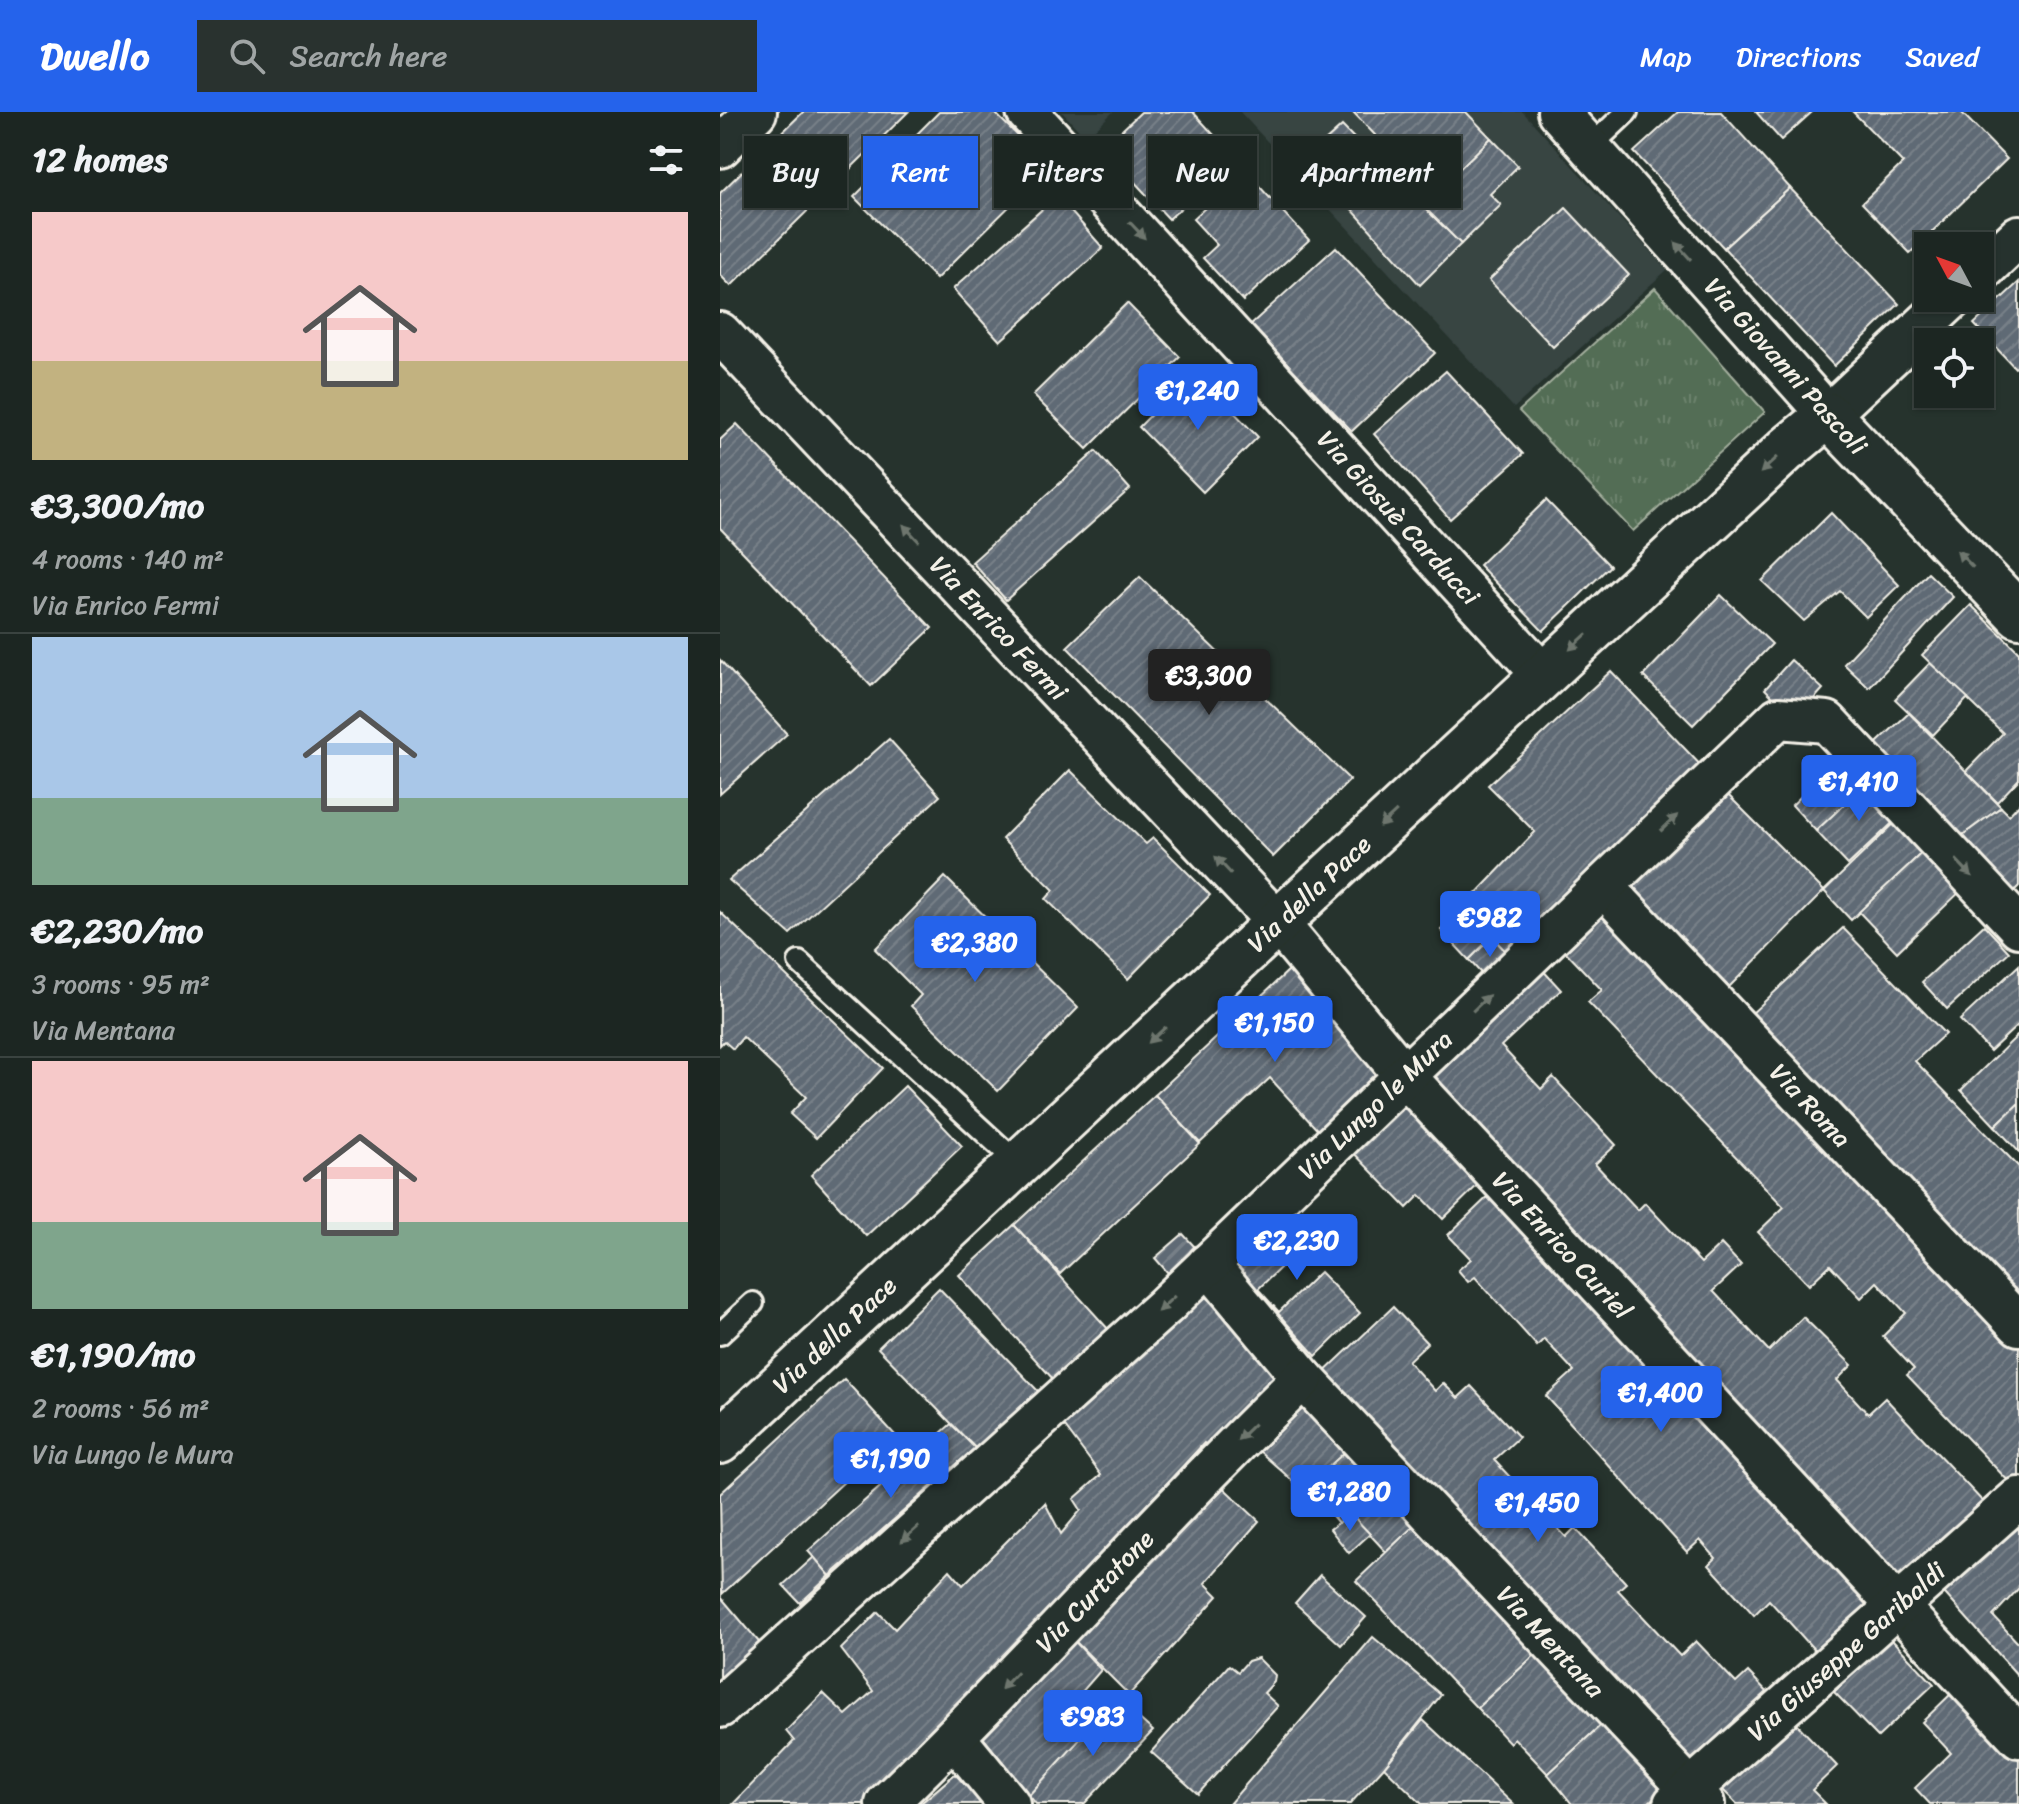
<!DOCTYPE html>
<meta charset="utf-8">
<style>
:root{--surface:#1c2622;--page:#29322f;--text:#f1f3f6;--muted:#a0a5a5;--line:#3a4340;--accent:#2563eb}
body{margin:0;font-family:Sriracha,sans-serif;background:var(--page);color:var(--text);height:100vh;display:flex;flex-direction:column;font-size:30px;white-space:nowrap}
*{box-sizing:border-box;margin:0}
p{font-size:26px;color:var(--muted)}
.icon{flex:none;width:44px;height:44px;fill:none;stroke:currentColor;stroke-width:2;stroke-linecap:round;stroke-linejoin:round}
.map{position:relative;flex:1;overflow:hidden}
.panel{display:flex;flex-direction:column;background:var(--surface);width:720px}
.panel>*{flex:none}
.guide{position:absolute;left:24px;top:24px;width:760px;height:72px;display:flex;gap:16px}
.needle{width:52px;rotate:311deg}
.tools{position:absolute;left:1194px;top:120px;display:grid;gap:16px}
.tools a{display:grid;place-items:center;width:80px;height:80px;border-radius:0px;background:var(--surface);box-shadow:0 2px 6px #0004,0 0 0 2px var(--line);font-size:40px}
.price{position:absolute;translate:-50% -68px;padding:0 18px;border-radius:8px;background:var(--accent);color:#fff;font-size:26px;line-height:52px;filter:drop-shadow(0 2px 4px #0008)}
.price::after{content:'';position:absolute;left:50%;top:48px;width:24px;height:18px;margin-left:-12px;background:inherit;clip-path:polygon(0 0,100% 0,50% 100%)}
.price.selected{background:#222;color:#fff}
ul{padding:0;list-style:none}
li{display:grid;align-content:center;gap:16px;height:424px;padding:0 32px}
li+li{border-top:2px solid var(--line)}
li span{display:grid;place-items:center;height:248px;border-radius:0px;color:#555}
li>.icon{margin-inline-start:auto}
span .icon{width:144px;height:144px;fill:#fffc;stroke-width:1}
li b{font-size:34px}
h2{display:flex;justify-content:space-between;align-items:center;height:96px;padding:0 32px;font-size:34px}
.chip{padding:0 28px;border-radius:0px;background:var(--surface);box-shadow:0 2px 6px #0004,0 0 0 2px var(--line);font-size:28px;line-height:72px}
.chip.selected{background:var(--accent);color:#fff}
header{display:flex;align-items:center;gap:48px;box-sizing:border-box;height:112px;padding:0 40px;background:var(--accent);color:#fff}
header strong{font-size:38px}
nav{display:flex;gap:44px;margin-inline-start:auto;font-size:28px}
.search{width:560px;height:72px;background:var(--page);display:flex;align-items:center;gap:20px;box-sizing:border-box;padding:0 28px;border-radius:0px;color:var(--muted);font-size:30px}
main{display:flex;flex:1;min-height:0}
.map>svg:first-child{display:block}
.built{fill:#374442}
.grass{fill:url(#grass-tufts);stroke:#a4af9e;stroke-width:2}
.building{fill:url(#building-hatch);stroke:#f4f1e8;stroke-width:2}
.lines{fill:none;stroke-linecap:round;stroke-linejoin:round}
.service-casing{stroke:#f4f1e8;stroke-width:26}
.minor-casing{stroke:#f4f1e8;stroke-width:46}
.secondary-casing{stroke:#f4f1e8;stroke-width:50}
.service{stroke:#26332d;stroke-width:20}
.minor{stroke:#26332d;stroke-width:40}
.secondary{stroke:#26332d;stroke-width:44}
.oneway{fill:#6e766e}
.labels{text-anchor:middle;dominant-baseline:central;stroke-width:6;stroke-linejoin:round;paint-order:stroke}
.street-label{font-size:26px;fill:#f4f1e8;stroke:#26332d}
</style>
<header>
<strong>Dwello</strong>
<div class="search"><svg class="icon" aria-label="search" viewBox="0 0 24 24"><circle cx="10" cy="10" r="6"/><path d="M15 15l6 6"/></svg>Search here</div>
<nav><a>Map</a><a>Directions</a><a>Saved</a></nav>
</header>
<main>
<section class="panel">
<h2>12 homes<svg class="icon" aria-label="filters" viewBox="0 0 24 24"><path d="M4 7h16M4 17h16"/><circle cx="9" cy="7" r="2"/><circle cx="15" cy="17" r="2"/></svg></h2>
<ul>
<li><span style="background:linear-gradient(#f6c9c9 60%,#c2b280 0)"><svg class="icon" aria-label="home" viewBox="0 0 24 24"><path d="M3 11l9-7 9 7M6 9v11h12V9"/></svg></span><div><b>€3,300/mo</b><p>4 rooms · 140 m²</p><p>Via Enrico Fermi</p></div></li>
<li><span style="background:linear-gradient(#a9c7e8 65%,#7fa58c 0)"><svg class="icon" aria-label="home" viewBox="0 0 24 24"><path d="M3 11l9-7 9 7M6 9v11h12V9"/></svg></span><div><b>€2,230/mo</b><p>3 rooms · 95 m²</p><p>Via Mentana</p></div></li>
<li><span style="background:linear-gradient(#f6c9c9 65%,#7fa58c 0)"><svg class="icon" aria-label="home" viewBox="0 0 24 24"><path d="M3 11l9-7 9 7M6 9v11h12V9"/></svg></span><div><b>€1,190/mo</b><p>2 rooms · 56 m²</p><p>Via Lungo le Mura</p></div></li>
</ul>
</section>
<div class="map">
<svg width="1299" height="1692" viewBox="0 0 1299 1692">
<defs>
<pattern id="grass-tufts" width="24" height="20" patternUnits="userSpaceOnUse" patternTransform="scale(2)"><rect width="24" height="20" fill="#536d54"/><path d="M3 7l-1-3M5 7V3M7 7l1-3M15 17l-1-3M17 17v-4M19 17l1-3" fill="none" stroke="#6c826d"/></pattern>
<pattern id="building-hatch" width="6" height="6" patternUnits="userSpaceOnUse" patternTransform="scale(2)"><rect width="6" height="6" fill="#5f6a74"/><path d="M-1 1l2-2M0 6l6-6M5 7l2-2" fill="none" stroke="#778088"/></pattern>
</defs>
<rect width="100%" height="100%" fill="#26332d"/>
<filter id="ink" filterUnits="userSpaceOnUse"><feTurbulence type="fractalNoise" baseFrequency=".0125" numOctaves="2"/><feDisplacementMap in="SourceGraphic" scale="16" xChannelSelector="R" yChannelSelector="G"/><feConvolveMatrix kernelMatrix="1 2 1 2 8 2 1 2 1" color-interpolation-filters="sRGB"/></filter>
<g filter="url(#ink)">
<g class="built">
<path d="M342 0H393L366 26Z"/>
<path d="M520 0H803L947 158 794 296Z"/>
</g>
<path class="grass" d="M935 176 1045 300 913 419 799 299Z"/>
<g class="building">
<path d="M83 0H188L11 174 0 163V81Z"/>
<path d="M219 0H274L329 55 216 167 134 85Z"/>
<path d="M421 0H473L515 46 449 107 383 36Z"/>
<path d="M633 0H746L771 26 729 67 691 28 675 44Z"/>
<path d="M958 0H1001L1070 76 1004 136 914 40Z"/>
<path d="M1036 0H1092L1061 28Z"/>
<path d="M1133 0H1241L1287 47 1190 141 1142 91 1183 51Z"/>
<path d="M622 14 682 75 695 62 712 79 700 91 741 132 700 173 586 46Z"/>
<path d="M771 26 798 54 770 82 781 93 741 132 700 91 712 79 695 62 682 75 663 56 691 28 729 67Z"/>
<path d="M525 59 589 128 523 189 483 146 497 133 473 107Z"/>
<path d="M1070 76 1179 192 1114 254 1004 136Z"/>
<path d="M337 84 383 136 280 229 233 177Z"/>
<path d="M846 96 909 163 833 235 769 168Z"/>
<path d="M616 135 715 241 632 319 530 213Z"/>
<path d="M1299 170V253L1295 256 1254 212Z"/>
<path d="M407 191 460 245 367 337 313 283Z"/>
<path d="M474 259 538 325 483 380 419 315Z"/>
<path d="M726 259 803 342 730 407 654 322Z"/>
<path d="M17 312 212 516 151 574 0 416V328Z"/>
<path d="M376 339 410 377 286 488 252 450Z"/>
<path d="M826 388 890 454 823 519 759 453Z"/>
<path d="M1111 401 1179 473 1146 505 1120 479 1084 509 1042 469Z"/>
<path d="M1208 461 1233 485 1149 576 1124 552Z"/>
<path d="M420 465 630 668 553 745 347 535Z"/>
<path d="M1001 483 1052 532 973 613 923 564Z"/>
<path d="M1251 493 1299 540V667L1277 690 1246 659 1283 621 1202 543Z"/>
<path d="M0 548 67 622 0 682Z"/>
<path d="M1071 548 1103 577 1087 595 1058 590 1045 577Z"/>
<path d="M1210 551 1248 586 1213 623 1175 587Z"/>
<path d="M891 559 987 660 792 846 772 825 749 848 721 818 815 720 768 673Z"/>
<path d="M1189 601 1281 695 1232 731 1146 641Z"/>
<path d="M169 627 220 684 70 822 9 768Z"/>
<path d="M1125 642 1149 669 1096 719 1072 693Z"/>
<path d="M350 658 426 732 433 726 490 783 408 867 326 787 334 778 282 727Z"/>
<path d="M1149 669 1182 702 1128 753 1096 719Z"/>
<path d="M1003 678 1104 779 1009 875 907 775Z"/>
<path d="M1299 692V774L1285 788 1232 731 1281 695 1289 703Z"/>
<path d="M1183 703 1210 733 1131 808 1104 779Z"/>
<path d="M1211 732 1244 776 1177 840 1139 800Z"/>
<path d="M225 765 358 896 278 979 191 894 201 883 155 837Z"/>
<path d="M882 796 1299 1231V1368L1293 1374 1187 1263 1194 1257 1163 1224 1186 1201 1157 1170 1141 1186 1110 1153 1089 1173 1038 1120 1064 1095 868 890 882 878 841 835Z"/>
<path d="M0 800 163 956 96 1026 70 1002 86 985 23 925 13 937 4 929 0 933Z"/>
<path d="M1264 813 1289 840 1227 897 1202 870Z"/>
<path d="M1123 816 1225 922 1195 949 1299 1055V1187L1030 903Z"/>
<path d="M772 825 792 846 768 869 749 848Z"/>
<path d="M1299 853V912L1270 939 1240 908Z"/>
<path d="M819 854 841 878 781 934 821 977 833 965 896 1033 875 1052 918 1098 925 1091 981 1151 1001 1132 1021 1153 993 1179 1049 1239 1083 1205 1132 1253 1117 1268 1148 1302 1165 1286 1266 1393 1175 1478 699 966Z"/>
<path d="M569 858 668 964 603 1024 550 966 480 1031 435 983Z"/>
<path d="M1299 922V991L1275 1014 1241 978Z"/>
<path d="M185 974 242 1034 146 1124 91 1063Z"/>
<path d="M683 977 767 1064 723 1107 700 1083 687 1096 626 1033Z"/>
<path d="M435 983 480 1032 340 1162 294 1113Z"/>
<path d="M1299 991V1040L1275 1014Z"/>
<path d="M777 1076 1159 1489 1099 1543 1049 1488 1034 1503 989 1453 996 1446 980 1428 967 1440 826 1284 854 1259 824 1227 817 1234 755 1165 748 1170 738 1158 751 1147 728 1123Z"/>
<path d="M570 1092 597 1121 538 1177 559 1200 600 1160 640 1201 596 1244 511 1149Z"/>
<path d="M294 1113 389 1218 333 1267 239 1163Z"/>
<path d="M463 1122 483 1144 455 1169 435 1146Z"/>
<path d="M476 1175 564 1264 488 1335 484 1331 177 1663 146 1692H13L74 1629 66 1619 103 1581 126 1603 153 1579 121 1537 158 1500 175 1517 230 1458 243 1473 325 1391 341 1422 361 1398 354 1387 381 1363 337 1304Z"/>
<path d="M219 1176 319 1280 258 1339 158 1236Z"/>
<path d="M673 1195 707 1231 688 1249 715 1279 723 1271 738 1286 751 1274 799 1325 774 1348 846 1425 855 1416 906 1471 898 1478 960 1544 976 1529 1016 1571 1028 1560 1053 1586 972 1661 601 1263Z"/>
<path d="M124 1267 175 1323 2 1482 0 1382Z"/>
<path d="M585 1279 633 1333 583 1378 529 1330Z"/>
<path d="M231 1312 255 1336 110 1464 88 1439Z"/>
<path d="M633 1333 666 1371 619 1412 587 1374Z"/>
<path d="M495 1368 539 1409 485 1471 498 1484 409 1583 350 1524Z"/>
<path d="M668 1369 703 1406 666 1440 631 1402Z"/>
<path d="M1299 1386V1476L1273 1504 1299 1532V1565L1210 1465Z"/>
<path d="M631 1402 650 1422 629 1441 610 1417Z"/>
<path d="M700 1408 816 1542 757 1596 636 1469Z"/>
<path d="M94 1445 110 1464 80 1491 63 1473Z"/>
<path d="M600 1463 646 1505 621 1533 575 1491Z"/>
<path d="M0 1484 44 1536 0 1575Z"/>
<path d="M350 1524 381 1558 353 1590 373 1614 309 1683 262 1624Z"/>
<path d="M653 1525 721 1583 664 1655 630 1692H509Z"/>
<path d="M1170 1526 1214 1572 1158 1625 1114 1580Z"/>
<path d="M816 1542 881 1613 828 1662 794 1626 790 1631 757 1596Z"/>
<path d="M538 1546 555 1563 554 1570 544 1581 558 1594 478 1682 431 1640 509 1553 518 1560 528 1549Z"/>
<path d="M1234 1579 1299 1648V1692H1210L1195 1676 1231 1641 1202 1610Z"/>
<path d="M397 1587 433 1619 364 1692H316L309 1683Z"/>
<path d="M703 1608 793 1692H702L664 1655Z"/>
<path d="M1073 1608 1117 1654 1092 1678 1106 1692H1017L1000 1675Z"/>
<path d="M881 1613 942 1678 927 1692H852L828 1662Z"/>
<path d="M235 1662 263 1692H200Z"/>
</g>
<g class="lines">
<defs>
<g id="service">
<path d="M870 35 907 0"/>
<path d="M79 850 299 1052"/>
<path d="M0 1222 33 1191"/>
</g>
<g id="minor">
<path id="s1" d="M307 0 823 563"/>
<path d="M838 0 1108 303 1233 186"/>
<path d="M0 35 36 0"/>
<path d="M1260 161 1299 124"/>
<path id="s2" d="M0 221 557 810 685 964 1299 1625"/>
<path id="s3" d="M883 774 1299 1213"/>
<path id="s4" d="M488 1152 583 1266 984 1692"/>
<path id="s5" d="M0 1595 445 1194 1058 606 1107 610 1299 815"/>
<path d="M235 1626 289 1692"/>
<path id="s6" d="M166 1692C309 1554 440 1404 583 1266"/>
<path id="s7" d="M954 1692 1299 1386"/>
</g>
<g id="secondary">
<path id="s8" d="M0 1329 1066 338 1108 303 1299 503"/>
</g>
</defs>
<use href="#service" class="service-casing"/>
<use href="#minor" class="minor-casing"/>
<use href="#secondary" class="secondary-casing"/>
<use href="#service" class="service"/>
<use href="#minor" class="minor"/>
<use href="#secondary" class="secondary"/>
</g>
<defs><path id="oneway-solid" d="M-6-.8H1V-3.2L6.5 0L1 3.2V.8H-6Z" transform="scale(2)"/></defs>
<g class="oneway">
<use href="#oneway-solid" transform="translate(417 118) rotate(47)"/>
<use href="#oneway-solid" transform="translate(963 139) rotate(-132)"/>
<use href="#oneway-solid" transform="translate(1049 353) rotate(137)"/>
<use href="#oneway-solid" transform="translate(191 421) rotate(-133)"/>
<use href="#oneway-solid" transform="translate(1245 447) rotate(-134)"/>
<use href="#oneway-solid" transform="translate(858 530) rotate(137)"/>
<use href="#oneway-solid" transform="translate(668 707) rotate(137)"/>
<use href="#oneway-solid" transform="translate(949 711) rotate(-44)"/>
<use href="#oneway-solid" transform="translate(503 753) rotate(-133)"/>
<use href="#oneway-solid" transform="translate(1244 756) rotate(47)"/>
<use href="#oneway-solid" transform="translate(761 891) rotate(-44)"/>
<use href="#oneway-solid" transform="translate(437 923) rotate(137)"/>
<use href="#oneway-solid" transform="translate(446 1192) rotate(137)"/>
<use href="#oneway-solid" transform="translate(526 1320) rotate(136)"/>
<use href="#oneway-solid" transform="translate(190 1422) rotate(138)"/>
<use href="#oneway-solid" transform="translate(289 1569) rotate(133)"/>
</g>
</g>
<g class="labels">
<g class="street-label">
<text transform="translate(1066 254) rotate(48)">Via Giovanni Pascoli</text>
<text stroke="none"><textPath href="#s1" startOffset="550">Via Giosuè Carducci</textPath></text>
<text stroke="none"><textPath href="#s2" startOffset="406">Via Enrico Fermi</textPath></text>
<text stroke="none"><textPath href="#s8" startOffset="804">Via della Pace</textPath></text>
<text stroke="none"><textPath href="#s5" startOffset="890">Via Lungo le Mura</textPath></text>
<text stroke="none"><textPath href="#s3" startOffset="302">Via Roma</textPath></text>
<text stroke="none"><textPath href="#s2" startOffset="1242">Via Enrico Curiel</textPath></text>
<text stroke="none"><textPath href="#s8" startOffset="156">Via della Pace</textPath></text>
<text stroke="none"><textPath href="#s6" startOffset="298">Via Curtatone</textPath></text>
<text stroke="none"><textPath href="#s4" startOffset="510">Via Mentana</textPath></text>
<text stroke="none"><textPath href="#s7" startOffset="230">Via Giuseppe Garibaldi</textPath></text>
</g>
</g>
</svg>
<div class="tools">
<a><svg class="needle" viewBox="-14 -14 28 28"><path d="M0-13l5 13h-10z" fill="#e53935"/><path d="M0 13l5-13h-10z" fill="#a0a5a5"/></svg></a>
<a><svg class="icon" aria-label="locate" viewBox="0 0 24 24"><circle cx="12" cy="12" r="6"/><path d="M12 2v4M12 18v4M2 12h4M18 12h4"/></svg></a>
</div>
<b class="price" style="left:478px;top:320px">€1,240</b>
<b class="price selected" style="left:489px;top:605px">€3,300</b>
<b class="price" style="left:1139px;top:711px">€1,410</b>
<b class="price" style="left:770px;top:847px">€982</b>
<b class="price" style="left:255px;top:872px">€2,380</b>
<b class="price" style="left:555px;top:952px">€1,150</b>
<b class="price" style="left:577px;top:1170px">€2,230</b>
<b class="price" style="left:941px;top:1322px">€1,400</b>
<b class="price" style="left:171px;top:1388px">€1,190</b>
<b class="price" style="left:630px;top:1421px">€1,280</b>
<b class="price" style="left:818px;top:1432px">€1,450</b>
<b class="price" style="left:373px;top:1646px">€983</b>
<div class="guide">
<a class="chip">Buy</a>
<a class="chip selected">Rent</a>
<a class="chip">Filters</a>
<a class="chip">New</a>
<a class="chip">Apartment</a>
</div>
</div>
</main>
